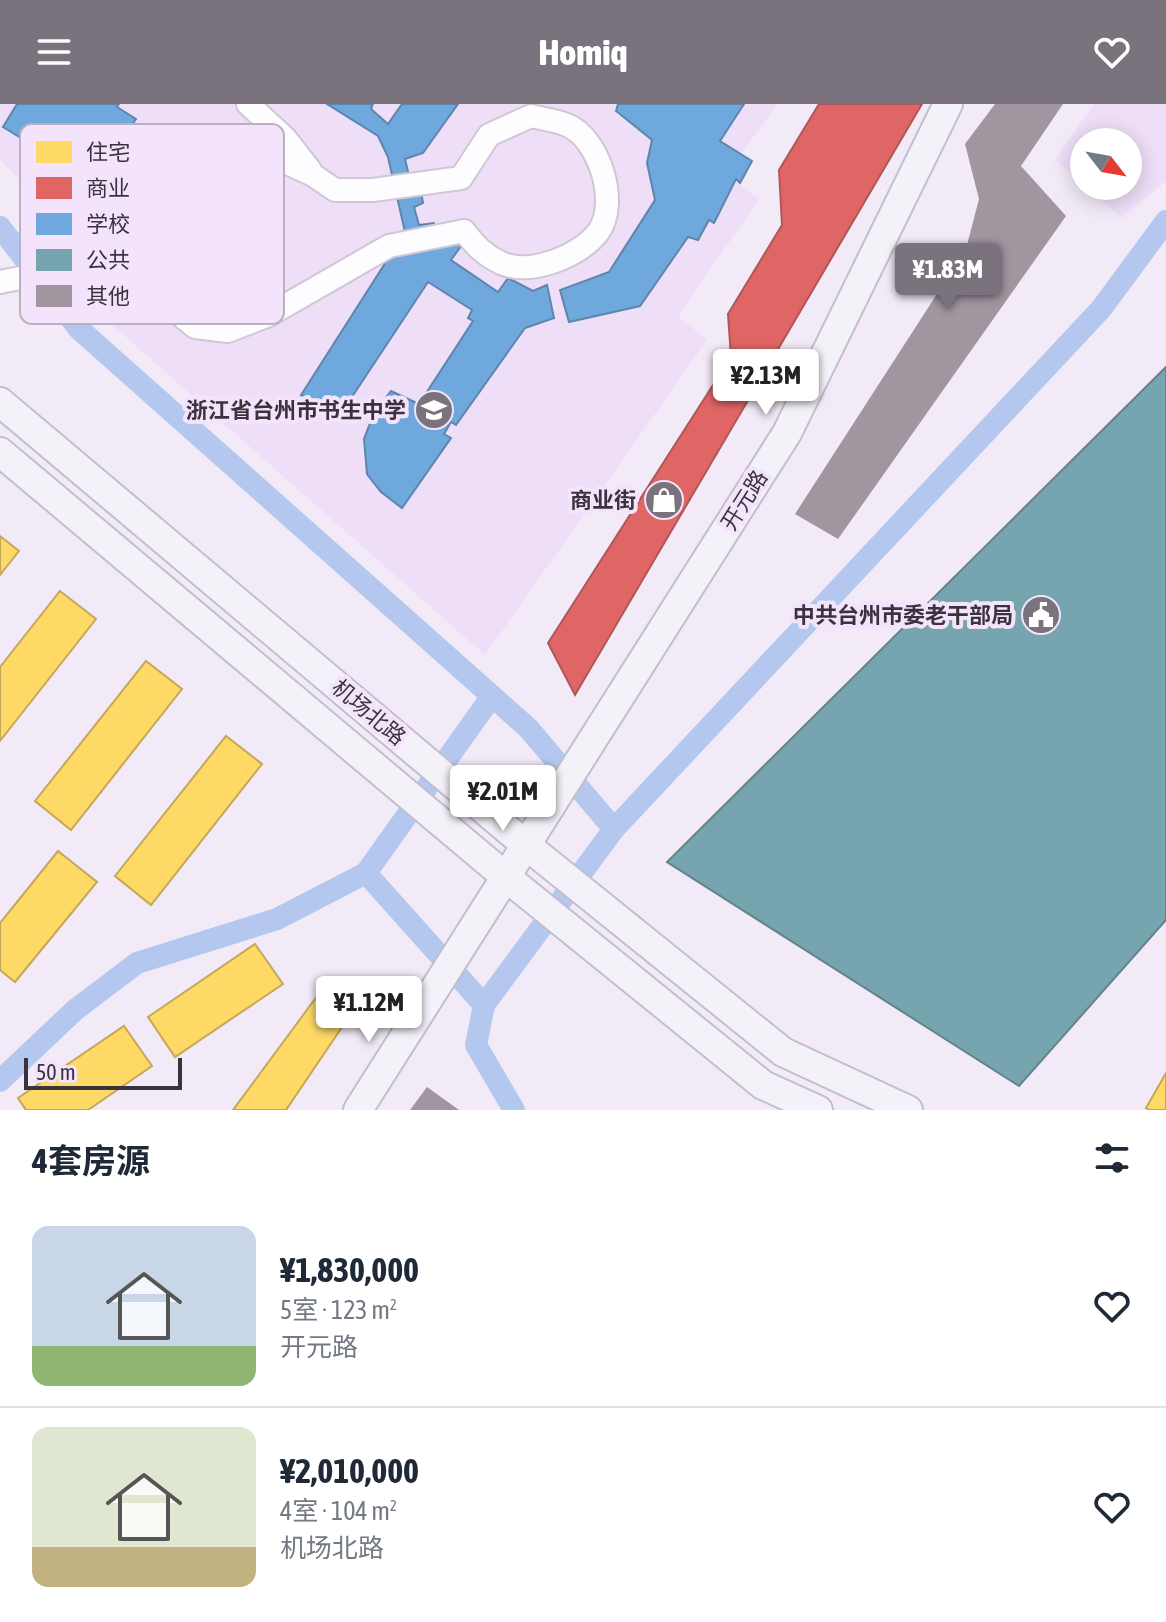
<!DOCTYPE html>
<html lang="zh">
<meta charset="utf-8">
<style>
:root{--surface:#fff;--page:#f2f2f3;--text:#1f2937;--muted:#747a83;--line:#e0e1e3;--accent:#7a737e}
body{margin:0;font-family:"Asap Condensed","Noto Sans SC",sans-serif;background:var(--page);color:var(--text);height:100vh;display:flex;flex-direction:column;font-size:30px;white-space:nowrap}
*{box-sizing:border-box;margin:0}
p{font-size:26px;color:var(--muted)}
.icon{flex:none;width:44px;height:44px;fill:none;stroke:currentColor;stroke-width:2;stroke-linecap:round;stroke-linejoin:round}
.map{position:relative;height:1006px;overflow:hidden}
.details{display:flex;flex-direction:column;background:var(--surface);flex:1}
.details>*{flex:none}
.needle{width:52px;rotate:121deg}
.buttons{position:absolute;left:1070px;top:24px;display:grid;gap:16px}
.buttons a{display:grid;place-items:center;width:72px;height:72px;border-radius:50%;background:var(--surface);box-shadow:0 4px 20px #0003;font-size:40px}
.scale{position:absolute;left:24px;bottom:20px;width:158px;box-sizing:border-box;padding-left:8px;border:4px solid #3a333e;border-top:0;font-size:22px;line-height:28px;white-space:nowrap;color:#3a333e;-webkit-text-stroke:6px #f3e4fc;paint-order:stroke}
.price{position:absolute;translate:-50% -68px;padding:0 18px;border-radius:8px;background:#fff;color:#222;font-size:26px;line-height:52px;filter:drop-shadow(0 2px 4px #0008)}
.price::after{content:'';position:absolute;left:50%;top:48px;width:24px;height:18px;margin-left:-12px;background:inherit;clip-path:polygon(0 0,100% 0,50% 100%)}
.price.selected{background:var(--accent);color:#fff}
ul{padding:0;list-style:none}
li{display:flex;align-items:center;gap:24px;height:200px;padding:0 32px}
li+li{border-top:2px solid var(--line)}
li span{display:grid;place-items:center;flex:none;width:224px;height:160px;border-radius:16px;color:#555}
li>.icon{margin-inline-start:auto}
span .icon{width:96px;height:96px;fill:#fffc;stroke-width:1}
li b{font-size:34px}
h2{display:flex;justify-content:space-between;align-items:center;height:96px;padding:0 32px;font-size:34px}
header{display:flex;justify-content:space-between;align-items:center;height:104px;padding:0 32px;background:var(--accent);color:#fff;font-size:36px;font-weight:800}
.map>svg:first-child{display:block}
.built{fill:#eedef8}
.homes{fill:#ffd966;stroke:#c4a75a;stroke-width:2}
.shops{fill:#e06666;stroke:#ae575a;stroke-width:2}
.schools{fill:#6fa8dc;stroke:#5f85ad;stroke-width:2}
.public{fill:#76a5af;stroke:#64838d;stroke-width:2}
.lines{fill:none;stroke-linecap:round;stroke-linejoin:round}
.canal{stroke:#b4c7ee;stroke-width:22}
.building{fill:#a195a0}
.minor-casing{stroke:#cfc8d3;stroke-width:26}
.major-casing{stroke:#c3becd;stroke-width:32}
.minor{stroke:#fdfcfe;stroke-width:22}
.major{stroke:#f4f2f9;stroke-width:28}
.labels{text-anchor:middle;dominant-baseline:central;stroke-width:8;stroke-linejoin:round;paint-order:stroke}
.poi-label{font-size:22px;font-weight:bold;fill:#3a333e;stroke:#f3e4fc;text-anchor:end}
.street-label{font-size:22px;fill:#3a333e;stroke:#f3e4fc}
.key{fill:#f3e4fc;stroke:#bcafc3;stroke-width:2}
.key-label{font-size:22px;fill:#3a333e}
</style>
<header><svg class="icon" aria-label="menu" viewBox="0 0 24 24"><path d="M4 6h16M4 12h16M4 18h16"/></svg>Homiq<svg class="icon" aria-label="heart" viewBox="0 0 24 24"><path d="M12 20l-8-8c-3-5 5-10 8-4 3-6 11-1 8 4z"/></svg></header>
<div class="map">
<svg width="1166" height="1006" viewBox="0 0 1166 1006">
<rect width="100%" height="100%" fill="#f2eaf6"/>
<g class="built">
<path d="M0 0H777L726 72 759 95 678 212 707 236 485 551 82 194 67 125 0 55Z"/>
<path d="M1094 0H1166V77L1121 113 1085 82H1128V38H1084V81L1055 56Z"/>
</g>
<g class="homes">
<path d="M0 432 19 447 0 471Z"/>
<path d="M60 487 96 515 0 637V563Z"/>
<path d="M146 557 182 585 71 726 35 697Z"/>
<path d="M226 632 262 660 151 801 115 772Z"/>
<path d="M58 747 97 778 15 878 0 866V819Z"/>
<path d="M255 840 283 880 175 953 148 913Z"/>
<path d="M329 876 357 901 286 1006H233Z"/>
<path d="M124 922 152 962 88 1006H26L18 994Z"/>
<path d="M1166 969V1006H1149L1146 1004Z"/>
</g>
<path class="shops" d="M819 0H922L575 591 548 539 731 253 728 210 782 121 779 66Z"/>
<g class="schools">
<path d="M17 0H119L117 3 136 15 127 28 119 23 98 58 92 55 81 71 3 23Z"/>
<path d="M327 0H373L371 5 388 20 402 0H458L423 49 405 55 411 80 420 81 423 99 414 103 419 121 434 119 437 128 467 134 451 156 498 188 508 174 533 187 547 181 554 214 525 224 456 321 451 318 444 330 451 334 402 404 381 388 367 370 364 335 374 309 391 287 419 300 473 217 468 214 472 206 428 178 340 311 301 291 405 128 388 53 378 32Z"/>
<path d="M618 0H744L720 37 752 57 740 79 736 75 714 119 709 116 698 136 688 133 640 202 569 218 560 186 609 168 655 96 647 59 652 36 616 7Z"/>
</g>
<path class="public" d="M1166 263V816L1019 982 667 758Z"/>
<g class="lines">
<g class="canal">
<path d="M0 123 79 225 528 624 614 725 484 901 476 941 514 1006"/>
<path d="M614 725 1101 205 1166 117"/>
<path d="M366 769 484 901"/>
<path d="M0 977 75 906 137 859 277 815 366 769 492 592"/>
</g>
</g>
<g class="building">
<path d="M995 0H1063L1021 62 1066 112 838 435 795 410 966 145 979 95 965 40Z"/>
<path d="M427 983 459 1006H410Z"/>
</g>
<g class="lines">
<defs>
<g id="minor">
<path d="M248 0 285 34 310 66"/>
<path d="M531 12C542 15 556 16 567 21 599 34 619 98 599 127 581 152 531 172 501 159 484 151 475 141 464 127L389 142 269 211 228 227 195 223 159 194 131 152 169 81 197 58 257 45 313 71 335 86H373L461 74 489 31Z"/>
<path d="M0 178 131 152"/>
</g>
<g id="major">
<path d="M0 298 526 741 783 948 908 1006"/>
<path d="M0 348 506 773 763 981 818 1006"/>
<path d="M358 1006 787 329 948 0"/>
</g>
</defs>
<use href="#minor" class="minor-casing"/>
<use href="#major" class="major-casing"/>
<use href="#minor" class="minor"/>
<use href="#major" class="major"/>
</g>
<defs>
<symbol id="school-disc" viewBox="-11 -11 22 22"><circle r="9.5" fill="#7a737e" stroke="#f3e4fc"/><path d="M0-5L7-2L0 1L-7-2ZM-4 1L0 2.5L4 1V4Q0 6-4 4Z" fill="#fff"/></symbol>
<symbol id="shop-disc" viewBox="-11 -11 22 22"><circle r="9.5" fill="#7a737e" stroke="#f3e4fc"/><path d="M-5-2.5h2.3a2.7 3.5 0 0 1 5.4 0H5L5.5 6h-11ZM-1.5-2.5h3a1.5 2.3 0 0 0-3 0Z" fill="#fff"/></symbol>
<symbol id="civic-disc" viewBox="-11 -11 22 22"><circle r="9.5" fill="#7a737e" stroke="#f3e4fc"/><path d="M-.6-6.5H3V-4.5H.6V-3L4-1V1h2V6H-6V1h2V-1L-.6-3ZM-1.2 2.5V6h2.4V2.5Z" fill="#fff"/></symbol>
</defs>
<g fill-rule="evenodd">
<use href="#school-disc" x="412" y="284" width="44" height="44"/>
<use href="#shop-disc" x="642" y="374" width="44" height="44"/>
<use href="#civic-disc" x="1019" y="489" width="44" height="44"/>
</g>
<g class="labels">
<g class="poi-label">
<text x="406" y="306">浙江省台州市书生中学</text>
<text x="636" y="396">商业街</text>
<text x="1013" y="511">中共台州市委老干部局</text>
</g>
<g class="street-label">
<text transform="translate(744 396) rotate(-58)">开元路</text>
<text transform="translate(369 608) rotate(40)">机场北路</text>
</g>
</g>
<rect x="20" y="20" width="264" height="200" rx="12" class="key"/>
<rect x="36" y="37" width="36" height="22" fill="#ffd966"/>
<rect x="36" y="73" width="36" height="22" fill="#e06666"/>
<rect x="36" y="109" width="36" height="22" fill="#6fa8dc"/>
<rect x="36" y="145" width="36" height="22" fill="#76a5af"/>
<rect x="36" y="181" width="36" height="22" fill="#a195a0"/>
<g class="key-label">
<text x="86" y="56">住宅</text>
<text x="86" y="92">商业</text>
<text x="86" y="128">学校</text>
<text x="86" y="164">公共</text>
<text x="86" y="200">其他</text>
</g>
</svg>
<div class="buttons">
<a><svg class="needle" viewBox="-14 -14 28 28"><path d="M0-13l5 13h-10z" fill="#e53935"/><path d="M0 13l5-13h-10z" fill="#747a83"/></svg></a>
</div>
<div class="scale">50 m</div>
<b class="price selected" style="left:948px;top:207px">¥1.83M</b>
<b class="price" style="left:766px;top:313px">¥2.13M</b>
<b class="price" style="left:503px;top:729px">¥2.01M</b>
<b class="price" style="left:369px;top:940px">¥1.12M</b>
</div>
<section class="details">
<h2>4套房源<svg class="icon" aria-label="filters" viewBox="0 0 24 24"><path d="M4 7h16M4 17h16"/><circle cx="9" cy="7" r="2"/><circle cx="15" cy="17" r="2"/></svg></h2>
<ul>
<li><span style="background:linear-gradient(#c9d6e8 75%,#8fb573 0)"><svg class="icon" aria-label="home" viewBox="0 0 24 24"><path d="M3 11l9-7 9 7M6 9v11h12V9"/></svg></span><div><b>¥1,830,000</b><p>5室 · 123 m²</p><p>开元路</p></div><svg class="icon" aria-label="heart" viewBox="0 0 24 24"><path d="M12 20l-8-8c-3-5 5-10 8-4 3-6 11-1 8 4z"/></svg></li>
<li><span style="background:linear-gradient(#dfe7d0 75%,#c2b280 0)"><svg class="icon" aria-label="home" viewBox="0 0 24 24"><path d="M3 11l9-7 9 7M6 9v11h12V9"/></svg></span><div><b>¥2,010,000</b><p>4室 · 104 m²</p><p>机场北路</p></div><svg class="icon" aria-label="heart" viewBox="0 0 24 24"><path d="M12 20l-8-8c-3-5 5-10 8-4 3-6 11-1 8 4z"/></svg></li>
</ul>
</section>
